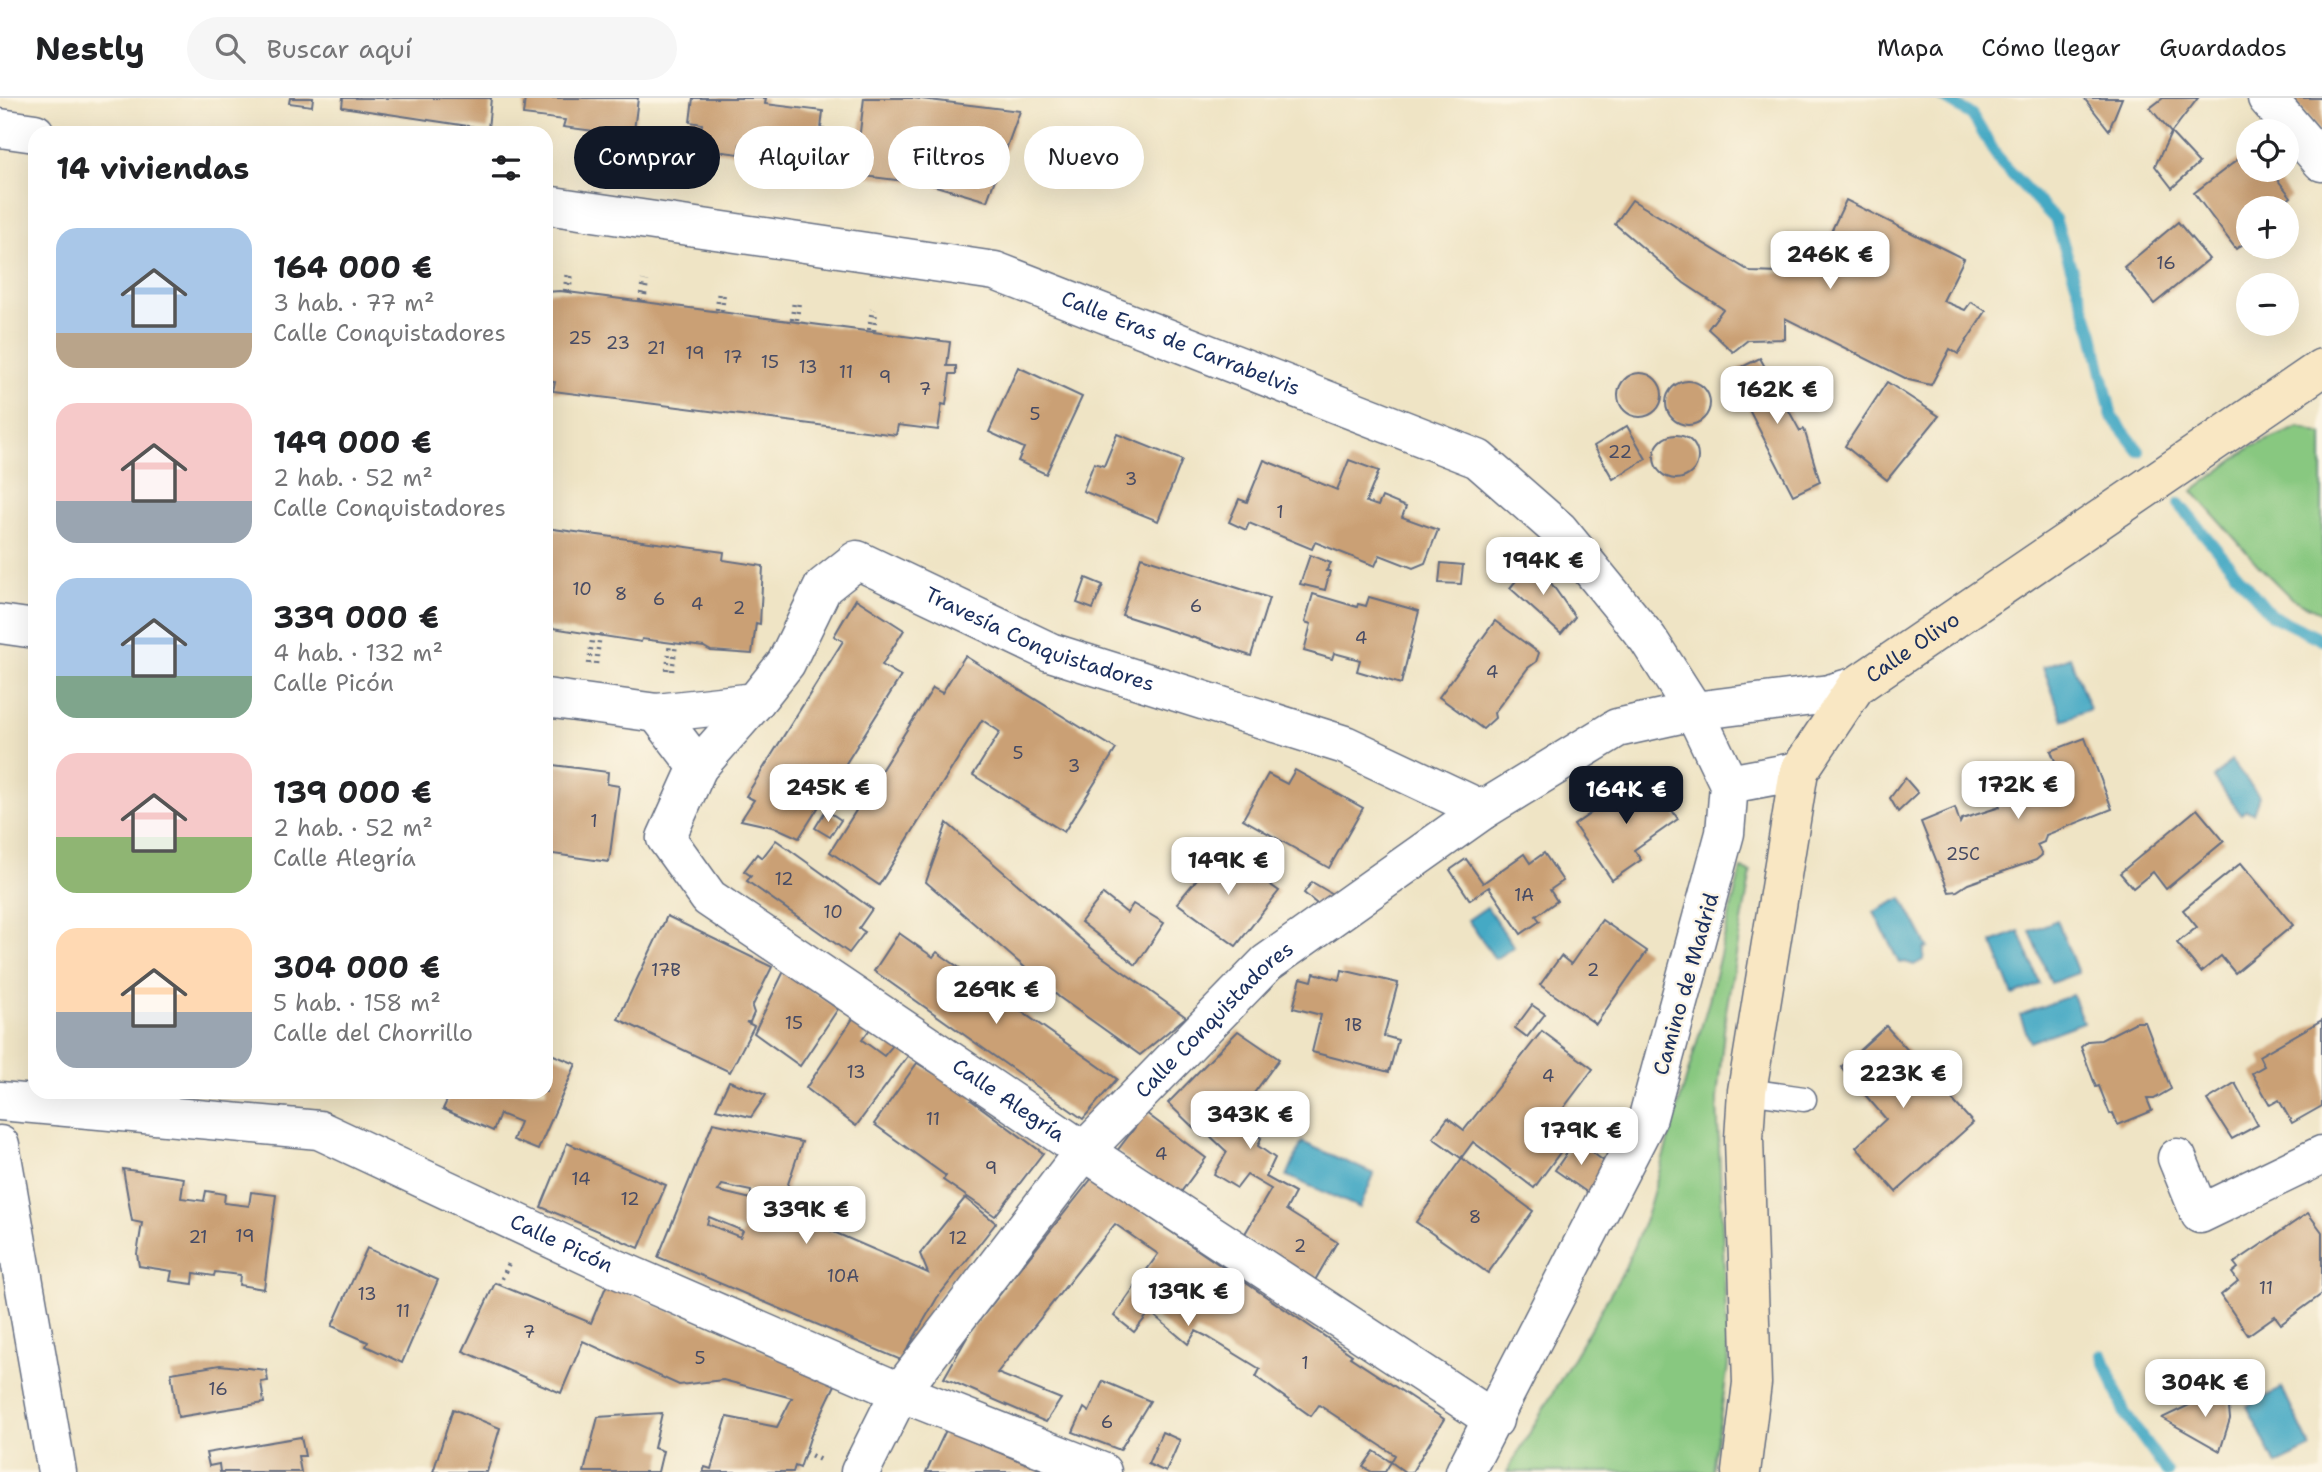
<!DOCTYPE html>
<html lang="es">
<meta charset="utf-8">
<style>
:root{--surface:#fff;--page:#f6f6f6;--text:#202124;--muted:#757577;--line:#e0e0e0;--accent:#111827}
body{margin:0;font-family:"Shantell Sans",sans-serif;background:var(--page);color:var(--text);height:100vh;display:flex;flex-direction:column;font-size:26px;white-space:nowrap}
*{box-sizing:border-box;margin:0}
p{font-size:23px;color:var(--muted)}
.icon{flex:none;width:38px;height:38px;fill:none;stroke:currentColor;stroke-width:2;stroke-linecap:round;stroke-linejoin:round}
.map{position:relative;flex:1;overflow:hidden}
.details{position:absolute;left:28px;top:28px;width:525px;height:973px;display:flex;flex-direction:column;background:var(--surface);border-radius:21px;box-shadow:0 7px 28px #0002}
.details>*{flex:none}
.banner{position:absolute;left:574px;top:28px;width:665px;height:63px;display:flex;gap:14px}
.controls{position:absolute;left:2236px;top:21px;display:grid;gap:14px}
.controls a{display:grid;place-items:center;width:63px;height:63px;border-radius:50%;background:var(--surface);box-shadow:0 7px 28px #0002;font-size:35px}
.price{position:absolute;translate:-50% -60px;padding:0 16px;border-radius:14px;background:#fff;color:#222;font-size:23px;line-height:46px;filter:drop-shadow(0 2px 4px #0008)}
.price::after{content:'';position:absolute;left:50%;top:42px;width:21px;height:16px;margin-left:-10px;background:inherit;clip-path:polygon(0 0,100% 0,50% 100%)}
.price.current{background:var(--accent);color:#fff}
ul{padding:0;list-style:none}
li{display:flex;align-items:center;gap:21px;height:175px;padding:0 28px}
li span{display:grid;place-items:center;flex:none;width:196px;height:140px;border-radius:21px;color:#555}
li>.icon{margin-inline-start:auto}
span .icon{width:84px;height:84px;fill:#fffc;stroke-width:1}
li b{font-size:30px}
h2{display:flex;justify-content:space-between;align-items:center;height:84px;padding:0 28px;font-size:30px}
.tag{padding:0 24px;border-radius:32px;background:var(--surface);box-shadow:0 7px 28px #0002;font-size:24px;line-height:63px}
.tag.current{background:var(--accent);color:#fff}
header{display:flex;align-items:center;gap:42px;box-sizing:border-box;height:98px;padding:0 35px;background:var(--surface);border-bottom:2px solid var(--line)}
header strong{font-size:33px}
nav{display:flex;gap:38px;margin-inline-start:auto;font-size:24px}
.search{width:490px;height:63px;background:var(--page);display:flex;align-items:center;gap:18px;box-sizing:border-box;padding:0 24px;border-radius:38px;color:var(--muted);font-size:26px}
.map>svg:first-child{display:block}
.green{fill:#88c880;stroke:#527c6f;stroke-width:2}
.water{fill:#45a9c4;stroke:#306c91;stroke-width:2}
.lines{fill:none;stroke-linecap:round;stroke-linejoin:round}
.stream{stroke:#45a9c4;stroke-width:12}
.building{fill:#caa075;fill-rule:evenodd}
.lane-casing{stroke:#656e82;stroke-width:27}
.street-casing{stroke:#656e82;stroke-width:41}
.secondary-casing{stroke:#656e82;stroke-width:41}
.path{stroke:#656e82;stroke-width:4.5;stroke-dasharray:2 5;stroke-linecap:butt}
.lane{stroke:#fff;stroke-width:24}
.street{stroke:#fff;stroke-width:38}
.secondary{stroke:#f9e7c3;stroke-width:38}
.labels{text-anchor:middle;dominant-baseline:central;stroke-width:5;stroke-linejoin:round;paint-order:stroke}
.number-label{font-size:18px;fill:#474b64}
.street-label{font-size:21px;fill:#1b2f5e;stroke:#fcf5e5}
</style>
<header>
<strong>Nestly</strong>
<div class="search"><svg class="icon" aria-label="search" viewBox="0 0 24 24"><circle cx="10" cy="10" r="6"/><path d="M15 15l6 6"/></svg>Buscar aquí</div>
<nav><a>Mapa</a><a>Cómo llegar</a><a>Guardados</a></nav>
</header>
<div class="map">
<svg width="2322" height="1374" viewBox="0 0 2322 1374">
<rect width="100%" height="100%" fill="#fcf5e5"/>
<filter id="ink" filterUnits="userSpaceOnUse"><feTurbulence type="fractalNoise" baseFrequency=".0143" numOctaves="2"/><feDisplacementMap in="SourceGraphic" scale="14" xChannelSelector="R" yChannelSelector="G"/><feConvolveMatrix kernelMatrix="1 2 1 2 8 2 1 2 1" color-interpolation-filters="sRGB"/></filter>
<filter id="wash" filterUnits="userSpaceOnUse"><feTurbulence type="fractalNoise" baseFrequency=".00686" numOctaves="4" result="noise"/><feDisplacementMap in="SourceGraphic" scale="28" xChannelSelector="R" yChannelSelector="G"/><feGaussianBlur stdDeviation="1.57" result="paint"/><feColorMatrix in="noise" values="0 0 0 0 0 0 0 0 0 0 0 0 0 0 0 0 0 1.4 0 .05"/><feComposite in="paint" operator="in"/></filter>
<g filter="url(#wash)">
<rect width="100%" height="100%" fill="#efe4c5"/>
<g class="green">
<path d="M2299 329 2322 336V515L2292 501 2258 467 2193 393 2251 349Z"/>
<path d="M1741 771 1751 774 1726 913 1717 1001 1728 1268 1712 1374H1507L1624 1172 1646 1119 1708 906Z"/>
</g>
<g class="water">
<path d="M2070 559 2090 611 2063 622 2043 569Z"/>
<path d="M2231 662 2259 698 2253 715 2246 712 2241 716 2214 680Z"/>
<path d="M1902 800 1928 849 1924 851 1923 862 1914 867 1905 864 1899 865 1874 814Z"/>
<path d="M1487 809 1514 849 1495 861 1468 822Z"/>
<path d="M2057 822 2078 875 2051 885 2030 833Z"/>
<path d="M2019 833 2040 886 2013 897 1992 844Z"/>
<path d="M2072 897 2083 924 2030 944 2020 917Z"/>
<path d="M1302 1044 1374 1076 1360 1110 1287 1078Z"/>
<path d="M2282 1290 2311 1350 2276 1367 2247 1308Z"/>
</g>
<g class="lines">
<g class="stream">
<path d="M1944 0 1972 17 2001 65 2055 121 2093 236 2112 319 2139 353"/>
<path d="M2179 406 2271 517 2322 542"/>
<path d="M2102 1257 2125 1316 2167 1374"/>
</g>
</g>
<g id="blocks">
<g class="building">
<path d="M290 0H313L312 8 289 5Z"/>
<path d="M343 0H491L488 31 342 9Z"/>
<path d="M525 0H638L632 49 609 46 610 35 563 29 565 22 523 17Z"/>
<path d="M693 0H766L765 6 823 13 821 31 834 32 829 73 782 63 784 51 740 46 739 56 699 51 702 26 690 24Z"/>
<path d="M864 0H913L1020 13 987 103 929 86 855 77Z"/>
<path d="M2084 0H2122L2109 32Z"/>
<path d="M2163 0H2198L2171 35 2150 10Z"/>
<path d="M2293 0H2322V37Z"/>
<path d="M2171 35 2199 65 2172 90 2155 68Z"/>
<path d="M2249 53V72H2270L2291 99 2277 110H2249V142L2236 151 2194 95Z"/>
<path d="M1632 102 1751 174 1811 176 1846 102 1964 161 1943 203 1965 212 1971 204 1986 213 1958 256 1950 251 1931 287 1909 282 1785 220V241L1748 242 1733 254 1708 231 1723 211 1684 185 1615 126Z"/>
<path d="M2178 124 2209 161 2154 206 2124 169Z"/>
<path d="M560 193 950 244 947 268H956V276H950L946 307 942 306 938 332 898 327 896 337 553 293 555 284 546 283V194Z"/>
<path d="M1760 260 1800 333 1804 331 1820 384 1793 397 1730 275Z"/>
<path d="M1018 269 1082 299 1046 376 1018 363 1024 350 989 334Z"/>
<circle cx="1640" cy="297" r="22"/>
<circle cx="1688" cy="305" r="22"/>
<path d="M1887 284 1939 318 1887 382 1845 348Z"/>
<path d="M1627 328 1646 361 1613 381 1594 348Z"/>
<path d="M1117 336 1182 362 1158 423 1083 393 1094 365 1104 368Z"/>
<circle cx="1676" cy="359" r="22"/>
<path d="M1264 362 1337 392 1349 362 1379 373 1366 404 1378 408 1382 399 1406 409 1402 419 1438 432 1425 465 1413 470 1380 457 1375 468 1315 444 1312 451 1249 425 1246 432 1229 424 1239 401 1247 404Z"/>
<path d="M546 430 724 454 723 462 763 468 760 526 756 525 752 556 711 553 704 549 642 541 641 544 546 529Z"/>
<path d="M1310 457 1331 465 1326 473H1330L1325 492 1300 486Z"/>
<path d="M1141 459 1269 500 1251 558 1122 517Z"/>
<path d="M1534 461 1575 519 1561 536 1510 490Z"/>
<path d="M1441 465 1463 467 1461 486 1439 485Z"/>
<path d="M1086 480 1103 487 1093 511 1077 505Z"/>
<path d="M1313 496 1357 509 1358 506 1366 508 1369 499 1419 513 1401 586 1357 573 1360 562 1334 555 1332 561 1304 553 1311 526 1305 524Z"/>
<path d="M856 501 904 532 882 567 901 578 799 740 777 730 741 722 754 702 746 698 843 543 834 538Z"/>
<path d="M1495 523 1539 555 1536 564 1528 570 1494 615 1495 620 1483 631 1439 599Z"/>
<path d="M965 558 1116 651 1064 734 973 677 1000 634 982 622 879 787 830 754 933 590 942 595Z"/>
<path d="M2085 640 2112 711 2046 737 2044 744 2037 747 2042 757 2036 762 1968 786 1957 793 1949 794 1921 724 1955 710 1960 725 1962 721 2000 709 1999 706 2030 693 2032 701 2044 694 2047 696 2040 675 2057 668 2051 653Z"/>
<path d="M553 667 608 674 607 686 619 688 609 764 546 755V678L551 679Z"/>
<path d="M1295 672 1363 710 1329 770 1243 721 1268 676 1287 686Z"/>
<path d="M1647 676 1678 721 1634 752 1641 762 1612 782 1574 727Z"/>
<path d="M1905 680 1918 695 1898 714 1890 700Z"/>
<path d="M2197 711 2224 743 2166 791 2153 774 2133 790 2120 775Z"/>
<path d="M826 712 841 722 830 739 815 730Z"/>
<path d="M947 725 1097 855 1186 919 1140 957 1059 899 926 784Z"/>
<path d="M776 742 872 811 859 830 865 834 849 855 747 783 751 778 744 773 757 756 762 760Z"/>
<path d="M1225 747 1241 758 1237 763 1279 793 1236 848 1177 805Z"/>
<path d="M1544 755 1563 783 1550 792 1557 803 1536 818 1540 823 1521 836 1489 789 1470 802 1450 772 1466 761 1483 785 1524 756 1530 765Z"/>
<path d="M2241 765 2293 827 2235 875 2221 858 2201 874 2177 845 2197 829 2183 812Z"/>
<path d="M1312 784 1339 800 1323 811 1304 795Z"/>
<path d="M1103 796 1127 815 1133 806 1164 825 1136 867 1081 824Z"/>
<path d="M667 818 772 869 752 909 754 915 750 924H746L754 928 730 974 618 921Z"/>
<path d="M1602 822 1647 853 1596 926 1540 887 1561 858 1571 866Z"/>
<path d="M899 835 933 859 937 854 1117 981 1083 1021 874 873Z"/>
<path d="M1342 872 1398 885 1384 938 1398 942 1389 974 1312 954 1321 917 1293 910 1301 880 1312 883 1314 875 1340 882Z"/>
<path d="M784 873 838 911 800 968 754 935Z"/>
<path d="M1532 907 1545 916 1527 939 1515 930Z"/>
<path d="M854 919 870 931 862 942 884 958 893 947 908 958 856 1028 806 990Z"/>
<path d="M2322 922V1008L2292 1025 2279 1002 2270 1007 2252 975 2264 968 2259 958Z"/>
<path d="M2136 924H2145L2171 991 2154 1001H2147L2152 1013 2118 1027 2113 1015 2110 1016 2099 988 2096 989 2081 949 2088 943 2101 942Z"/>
<path d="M1886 928 1973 1025 1896 1094 1856 1049 1886 1021 1841 969Z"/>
<path d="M1238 933 1279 961 1249 1002 1252 1004 1238 1024 1261 1040 1258 1048 1275 1060 1266 1079 1295 1095 1286 1112 1337 1144 1314 1184 1243 1139 1271 1091 1247 1077 1237 1090 1214 1076 1227 1054 1206 1034 1202 1038 1168 1005Z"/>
<path d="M1542 933 1593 971 1553 1024 1572 1038 1534 1090 1473 1044 1461 1060 1433 1040 1448 1020 1464 1032Z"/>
<path d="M546 954 576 966 538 1052 513 1042 520 1024 500 1016 493 1033 443 1011 451 994H546Z"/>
<path d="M917 965 935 976 939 971 975 997 971 1002 1043 1055 995 1118 943 1082 946 1078 874 1026Z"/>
<path d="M729 983 766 997 751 1019 716 1011Z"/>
<path d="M2235 985 2258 1027 2232 1041 2207 1002Z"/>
<path d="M1146 1015 1206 1060 1178 1098 1117 1053Z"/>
<path d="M713 1025 802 1044 785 1095 805 1101 799 1119 928 1175 920 1156 965 1100 996 1125 937 1200 901 1262 658 1159ZM722 1087 751 1093V1101L718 1093ZM709 1119 743 1133 740 1139 707 1126Z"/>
<path d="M1576 1042 1605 1064 1591 1097 1555 1072Z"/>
<path d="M567 1045 666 1087 639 1150 541 1109Z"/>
<path d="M1462 1060 1533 1113 1488 1175 1416 1124Z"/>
<path d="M123 1071 184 1080 181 1100 204 1103 206 1093 225 1096 224 1105 249 1108 251 1094 276 1097 264 1191 239 1187 240 1177 215 1174 214 1178 194 1175 193 1186 170 1183 172 1173 139 1168 137 1156 142 1125 132 1123Z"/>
<path d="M1092 1080 1352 1257 1350 1259 1444 1321 1412 1374H1405L1391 1364 1395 1357 1319 1307 1311 1318 1256 1279 1260 1271 1206 1238 1196 1233 1188 1246 1150 1214 1134 1234 1114 1218 1158 1156 1115 1126 997 1275 1061 1301 1046 1324 944 1280 970 1234Z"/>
<path d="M2308 1115 2322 1134V1196L2281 1226 2275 1218 2248 1237 2221 1197 2238 1183 2232 1175 2238 1170 2234 1165Z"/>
<path d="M367 1150 438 1182 402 1265 366 1248 368 1244 332 1228Z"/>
<path d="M495 1185 591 1225 607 1186 836 1285 811 1337 800 1370 795 1368 793 1374H703L705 1369 711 1371 727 1319 777 1329 792 1300 723 1282 679 1287 583 1243 561 1295 463 1253Z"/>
<path d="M220 1267 266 1272 268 1283 261 1284 264 1305 178 1319 171 1275Z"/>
<path d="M1103 1283 1150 1303 1120 1352 1073 1334 1084 1310 1089 1314Z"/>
<path d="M2227 1289 2230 1321 2220 1353 2162 1320Z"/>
<path d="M453 1311 500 1330 487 1374H433Z"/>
<path d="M662 1315 654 1350 663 1353 658 1374H584L598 1319Z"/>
<path d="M946 1332 1046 1374H926Z"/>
<path d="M1162 1334 1180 1342 1166 1374 1148 1366Z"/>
<path d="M301 1339 305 1358H298L301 1374H220L219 1366 209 1368 206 1355Z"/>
<path d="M1374 1353 1391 1364 1385 1374H1372L1363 1369Z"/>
</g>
</g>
</g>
<g filter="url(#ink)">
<use href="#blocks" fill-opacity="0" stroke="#656e82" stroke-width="2"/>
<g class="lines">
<defs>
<path id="lane" d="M1747 993 1804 1001"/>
<g id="street">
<path d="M2267 0 2322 64"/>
<path d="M0 30 35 35"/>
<path id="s1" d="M546 107 995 173 1478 361 1559 432 1648 541 1694 613 1729 686 1725 735 1648 1019 1465 1374"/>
<path d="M0 526 35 531"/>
<path id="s2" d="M546 600 657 615 755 604 786 565 823 489 857 462 1050 554 1345 647 1483 712"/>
<path id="s3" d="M657 615 698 669 666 740 709 800 1084 1053 1494 1322"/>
<path d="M698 669 755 604"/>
<path d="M1729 686 1799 673"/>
<path id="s4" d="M0 1003 319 1032 610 1168 900 1294 1102 1374"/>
<path d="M0 1047 57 1374"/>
<path d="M2177 1060 2200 1116 2322 1057"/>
<path id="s5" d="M860 1374 900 1294 1084 1053 1267 865 1483 712 1617 630 1694 613 1829 596 1856 588"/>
</g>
<g id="secondary">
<path id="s6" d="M1741 1374 1752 1285 1744 1041 1747 993 1799 673 1856 588 2322 270"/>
</g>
</defs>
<use href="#lane" class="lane-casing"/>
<use href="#street" class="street-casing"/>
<use href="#secondary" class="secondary-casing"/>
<g class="path">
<path d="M565 193 567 173"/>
<path d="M569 194 572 174"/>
<path d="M640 203 643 182"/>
<path d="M644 204 647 183"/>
<path d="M717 212 719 193"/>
<path d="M722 213 724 194"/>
<path d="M792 222 794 203"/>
<path d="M797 222 799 203"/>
<path d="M869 232 872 211"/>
<path d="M874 233 876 212"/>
<path d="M589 566 593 535"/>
<path d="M596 566 600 536"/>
<path d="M667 572 670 545"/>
<path d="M672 573 676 546"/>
<path d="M499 1187 509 1165"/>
<path d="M805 1354 820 1362"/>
</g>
<use href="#lane" class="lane"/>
<use href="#street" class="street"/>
<use href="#secondary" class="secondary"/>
</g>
</g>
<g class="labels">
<g class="number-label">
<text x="2166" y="165">16</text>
<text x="580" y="240">25</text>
<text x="618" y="245">23</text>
<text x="656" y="250">21</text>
<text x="695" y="255">19</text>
<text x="733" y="259">17</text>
<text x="770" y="264">15</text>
<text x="808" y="269">13</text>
<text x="846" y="274">11</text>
<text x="885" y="279">9</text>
<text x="925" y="291">7</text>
<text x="1035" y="316">5</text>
<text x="1620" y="354">22</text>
<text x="1131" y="381">3</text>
<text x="1280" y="414">1</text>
<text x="582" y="491">10</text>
<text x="621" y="496">8</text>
<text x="659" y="501">6</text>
<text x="697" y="506">4</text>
<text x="1196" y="508">6</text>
<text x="739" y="510">2</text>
<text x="1361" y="540">4</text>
<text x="1492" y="574">4</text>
<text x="1018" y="655">5</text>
<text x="1074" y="668">3</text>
<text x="594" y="723">1</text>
<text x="1963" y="756">25C</text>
<text x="784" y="781">12</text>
<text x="1524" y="797">1A</text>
<text x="833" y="814">10</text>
<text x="666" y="872">17B</text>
<text x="1593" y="872">2</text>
<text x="794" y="925">15</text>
<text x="1353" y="927">1B</text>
<text x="856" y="974">13</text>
<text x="1548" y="978">4</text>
<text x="933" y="1021">11</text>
<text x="1161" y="1056">4</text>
<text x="991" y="1070">9</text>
<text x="581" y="1081">14</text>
<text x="630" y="1101">12</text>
<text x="1475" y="1119">8</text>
<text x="245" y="1138">19</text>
<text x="198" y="1139">21</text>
<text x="958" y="1140">12</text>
<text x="1300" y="1148">2</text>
<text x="843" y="1178">10A</text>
<text x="2266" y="1190">11</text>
<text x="367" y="1196">13</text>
<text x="403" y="1213">11</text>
<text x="529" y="1234">7</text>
<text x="700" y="1260">5</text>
<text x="1305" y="1265">1</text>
<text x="218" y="1291">16</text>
<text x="1107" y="1324">6</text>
</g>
<g class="street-label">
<text stroke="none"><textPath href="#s1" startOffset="653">Calle Eras de Carrabelvis</textPath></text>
<text stroke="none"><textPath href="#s2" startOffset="588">Travesía Conquistadores</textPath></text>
<text stroke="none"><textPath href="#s6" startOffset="877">Calle Olivo</textPath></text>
<text transform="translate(1686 886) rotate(-74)">Camino de Madrid</text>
<text stroke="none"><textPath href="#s5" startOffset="578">Calle Conquistadores</textPath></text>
<text stroke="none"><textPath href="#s3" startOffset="581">Calle Alegría</textPath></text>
<text stroke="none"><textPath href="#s4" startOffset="588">Calle Picón</textPath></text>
</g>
</g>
</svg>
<div class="controls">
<a><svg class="icon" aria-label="locate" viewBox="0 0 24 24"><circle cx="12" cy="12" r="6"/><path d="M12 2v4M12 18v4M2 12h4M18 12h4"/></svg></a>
<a>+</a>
<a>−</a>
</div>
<b class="price" style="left:1830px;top:193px">246K €</b>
<b class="price" style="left:1777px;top:328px">162K €</b>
<b class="price" style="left:1543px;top:499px">194K €</b>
<b class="price" style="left:2018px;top:723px">172K €</b>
<b class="price" style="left:828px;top:726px">245K €</b>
<b class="price current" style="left:1626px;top:728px">164K €</b>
<b class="price" style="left:1228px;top:799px">149K €</b>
<b class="price" style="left:996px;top:928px">269K €</b>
<b class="price" style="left:1903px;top:1012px">223K €</b>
<b class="price" style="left:1250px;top:1053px">343K €</b>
<b class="price" style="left:1581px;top:1069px">179K €</b>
<b class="price" style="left:806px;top:1148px">339K €</b>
<b class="price" style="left:1188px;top:1230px">139K €</b>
<b class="price" style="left:2205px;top:1321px">304K €</b>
<div class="banner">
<a class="tag current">Comprar</a>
<a class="tag">Alquilar</a>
<a class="tag">Filtros</a>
<a class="tag">Nuevo</a>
</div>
<section class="details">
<h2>14 viviendas<svg class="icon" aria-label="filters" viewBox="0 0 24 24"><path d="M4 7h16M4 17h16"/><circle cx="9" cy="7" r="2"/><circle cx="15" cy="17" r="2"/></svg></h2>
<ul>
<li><span style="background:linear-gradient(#a9c7e8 75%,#b9a48a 0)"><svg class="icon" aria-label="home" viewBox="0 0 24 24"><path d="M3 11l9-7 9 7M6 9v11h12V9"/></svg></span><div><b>164 000 €</b><p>3 hab. · 77 m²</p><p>Calle Conquistadores</p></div></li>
<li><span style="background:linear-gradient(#f6c9c9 70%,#9aa5b1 0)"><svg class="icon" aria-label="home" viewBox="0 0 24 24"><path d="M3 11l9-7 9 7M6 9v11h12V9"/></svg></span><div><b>149 000 €</b><p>2 hab. · 52 m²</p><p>Calle Conquistadores</p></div></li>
<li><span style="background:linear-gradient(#a9c7e8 70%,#7fa58c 0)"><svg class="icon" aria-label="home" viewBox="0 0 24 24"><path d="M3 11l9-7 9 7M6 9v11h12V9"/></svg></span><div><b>339 000 €</b><p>4 hab. · 132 m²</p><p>Calle Picón</p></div></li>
<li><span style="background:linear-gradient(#f6c9c9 60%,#8fb573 0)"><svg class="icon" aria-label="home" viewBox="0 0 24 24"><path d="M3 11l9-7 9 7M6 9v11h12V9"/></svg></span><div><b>139 000 €</b><p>2 hab. · 52 m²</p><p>Calle Alegría</p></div></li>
<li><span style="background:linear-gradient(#ffd9b3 60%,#9aa5b1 0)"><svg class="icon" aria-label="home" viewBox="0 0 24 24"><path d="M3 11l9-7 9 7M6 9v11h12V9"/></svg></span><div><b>304 000 €</b><p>5 hab. · 158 m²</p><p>Calle del Chorrillo</p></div></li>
</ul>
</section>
</div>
